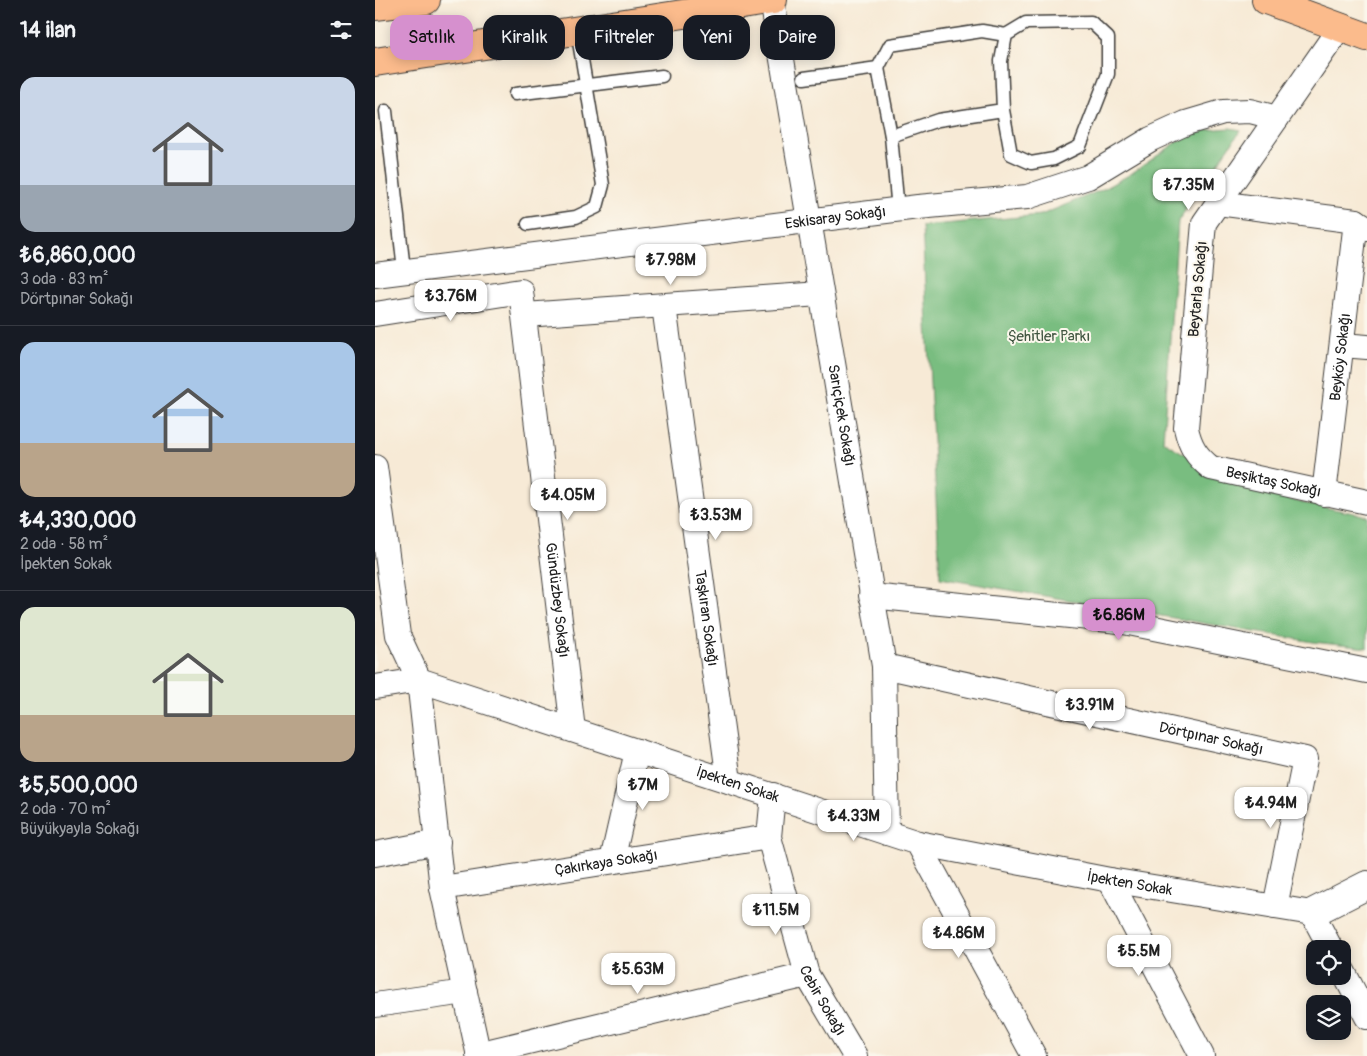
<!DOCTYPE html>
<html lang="tr">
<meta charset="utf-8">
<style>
:root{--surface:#171b24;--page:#242831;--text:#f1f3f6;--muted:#9ea1a6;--line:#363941;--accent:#d690ce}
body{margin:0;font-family:Pangolin,sans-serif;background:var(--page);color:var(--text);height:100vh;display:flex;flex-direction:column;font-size:19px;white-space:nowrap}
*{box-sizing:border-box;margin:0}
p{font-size:16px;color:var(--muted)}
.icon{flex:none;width:28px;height:28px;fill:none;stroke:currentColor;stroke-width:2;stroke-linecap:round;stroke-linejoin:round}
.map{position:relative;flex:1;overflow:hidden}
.side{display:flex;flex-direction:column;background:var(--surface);width:375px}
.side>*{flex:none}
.guide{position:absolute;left:15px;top:15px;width:475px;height:45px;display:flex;gap:10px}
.controls{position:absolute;left:931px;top:940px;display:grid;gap:10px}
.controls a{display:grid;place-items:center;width:45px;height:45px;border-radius:10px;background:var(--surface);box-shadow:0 2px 12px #0003;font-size:25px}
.price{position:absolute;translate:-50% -42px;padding:0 11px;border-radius:10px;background:#fff;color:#222;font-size:16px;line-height:32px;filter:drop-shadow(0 1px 2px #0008)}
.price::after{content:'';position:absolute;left:50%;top:30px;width:15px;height:11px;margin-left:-8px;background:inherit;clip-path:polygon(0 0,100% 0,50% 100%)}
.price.selected{background:var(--accent);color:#111}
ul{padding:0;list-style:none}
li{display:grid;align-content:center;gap:10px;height:265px;padding:0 20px}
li+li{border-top:1px solid var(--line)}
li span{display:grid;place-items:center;height:155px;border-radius:15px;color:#555}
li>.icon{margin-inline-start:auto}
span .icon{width:90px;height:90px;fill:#fffc;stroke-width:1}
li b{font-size:21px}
h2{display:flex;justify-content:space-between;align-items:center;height:60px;padding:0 20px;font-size:21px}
.pill{padding:0 18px;border-radius:15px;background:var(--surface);box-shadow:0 2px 12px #0003;font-size:18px;line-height:45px}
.pill.selected{background:var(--accent);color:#111}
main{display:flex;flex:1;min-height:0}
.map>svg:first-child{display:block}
.forest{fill:#79bd80;stroke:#4a6c4e}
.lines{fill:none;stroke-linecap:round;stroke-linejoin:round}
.service-casing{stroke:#3d3b38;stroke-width:15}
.minor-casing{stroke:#3d3b38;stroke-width:26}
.tertiary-casing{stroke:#3d3b38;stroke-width:30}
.primary-casing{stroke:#3d3b38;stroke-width:30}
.service{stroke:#fff;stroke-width:12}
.minor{stroke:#fff;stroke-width:24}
.tertiary{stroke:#fff;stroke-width:28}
.primary{stroke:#fbbb8c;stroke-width:28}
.labels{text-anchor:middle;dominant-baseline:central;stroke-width:4;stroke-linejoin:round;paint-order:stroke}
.street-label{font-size:15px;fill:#1c1c1c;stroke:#fbf7ec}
.park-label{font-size:15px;fill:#415641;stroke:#fbf7ec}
</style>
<main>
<section class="side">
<h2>14 ilan<svg class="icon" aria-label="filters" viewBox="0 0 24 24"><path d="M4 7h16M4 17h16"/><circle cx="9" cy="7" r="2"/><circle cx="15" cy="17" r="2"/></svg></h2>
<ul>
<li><span style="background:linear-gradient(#c9d6e8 70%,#9aa5b1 0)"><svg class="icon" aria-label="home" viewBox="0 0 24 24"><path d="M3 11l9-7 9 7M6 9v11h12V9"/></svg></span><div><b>₺6,860,000</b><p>3 oda · 83 m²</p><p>Dörtpınar Sokağı</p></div></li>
<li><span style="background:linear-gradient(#a9c7e8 65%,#b9a48a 0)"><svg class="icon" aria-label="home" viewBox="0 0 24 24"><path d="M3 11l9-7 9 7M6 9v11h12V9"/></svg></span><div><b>₺4,330,000</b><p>2 oda · 58 m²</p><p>İpekten Sokak</p></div></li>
<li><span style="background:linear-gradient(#dfe7d0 70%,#b9a48a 0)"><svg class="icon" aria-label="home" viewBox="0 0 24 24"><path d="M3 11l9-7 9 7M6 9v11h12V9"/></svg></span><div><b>₺5,500,000</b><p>2 oda · 70 m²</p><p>Büyükyayla Sokağı</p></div></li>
</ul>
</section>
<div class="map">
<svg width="992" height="1056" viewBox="0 0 992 1056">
<rect width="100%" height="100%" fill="#fbf7ec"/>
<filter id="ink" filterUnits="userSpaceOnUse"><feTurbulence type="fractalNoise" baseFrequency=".02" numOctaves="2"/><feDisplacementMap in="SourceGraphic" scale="10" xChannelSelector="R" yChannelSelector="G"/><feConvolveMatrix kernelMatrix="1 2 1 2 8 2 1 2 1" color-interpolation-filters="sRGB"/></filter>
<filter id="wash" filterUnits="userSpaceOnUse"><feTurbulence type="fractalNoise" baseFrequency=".0096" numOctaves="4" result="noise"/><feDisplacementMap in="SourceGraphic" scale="20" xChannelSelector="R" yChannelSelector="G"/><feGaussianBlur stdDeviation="1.12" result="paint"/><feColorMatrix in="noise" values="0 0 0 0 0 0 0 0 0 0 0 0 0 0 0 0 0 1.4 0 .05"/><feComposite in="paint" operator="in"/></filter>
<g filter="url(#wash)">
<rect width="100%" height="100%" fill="#f7ead6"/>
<path class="forest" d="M855 128 866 130 803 221 788 441C825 464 864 484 906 497 934 506 963 509 992 516V648L938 642 565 578 547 226 666 215 726 190 754 175 808 138 831 130Z"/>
</g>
<g filter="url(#ink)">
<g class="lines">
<defs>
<g id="service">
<path d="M503 68 515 45 607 31 631 35"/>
<path d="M429 78 503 68 516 136 523 210"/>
<path d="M140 94 287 76"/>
<path d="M11 111 29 270"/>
<path d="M516 136 563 120 628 110 626 61 631 35 651 23 716 22 733 38V74L705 146 679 159 656 163 636 154 628 110"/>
<path d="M153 224 201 217 222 207 228 185 202 30"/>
</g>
<g id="minor">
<path id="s1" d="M397 0 509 666 512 833"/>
<path id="s2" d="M966 26 829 223 811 428C815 446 821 456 836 468L992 502"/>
<path d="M843 203 981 221 992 228"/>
<path id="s3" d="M0 275 543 207 652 197 713 177 776 139 811 123 848 112 875 111 902 118"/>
<path id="s4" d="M289 306 354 781"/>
<path id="s5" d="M0 314 146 291 198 730"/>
<path d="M150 315 445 294"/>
<path d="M967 345 992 347"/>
<path d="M0 467 23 635 44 680 67 888 104 1056"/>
<path id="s6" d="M949 494 981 221"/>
<path d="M496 596 744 621 992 671"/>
<path id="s7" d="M509 666 930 759 900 907"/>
<path id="s8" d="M0 687 44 680 543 843 735 880 937 913 956 949"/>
<path id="s9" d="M398 795 394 837 432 975 480 1056"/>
<path d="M543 843 659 1056"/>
<path d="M0 854 63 842"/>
<path d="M237 861 262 751"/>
<path d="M735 880 827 1056"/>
<path id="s10" d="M67 888 394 837"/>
<path d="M968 971 992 1017"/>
<path d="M0 1005 90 992"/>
<path d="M103 1054 432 975"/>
</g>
<path id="tertiary" d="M937 913 992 885"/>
<g id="primary">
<path d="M891 0 992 37"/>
<path d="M0 6 51 0"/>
<path d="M0 62 398 0"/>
</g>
</defs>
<use href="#service" class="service-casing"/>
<use href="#minor" class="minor-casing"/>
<use href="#tertiary" class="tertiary-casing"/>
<use href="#primary" class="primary-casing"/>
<use href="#service" class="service"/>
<use href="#minor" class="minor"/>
<use href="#tertiary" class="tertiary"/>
<use href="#primary" class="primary"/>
</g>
</g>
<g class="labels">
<g class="street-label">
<text stroke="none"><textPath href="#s3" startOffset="464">Eskisaray Sokağı</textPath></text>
<text transform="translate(823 289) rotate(-85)">Beytarla Sokağı</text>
<text stroke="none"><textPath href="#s6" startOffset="138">Beyköy Sokağı</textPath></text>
<text stroke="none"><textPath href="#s1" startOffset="421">Sarıçiçek Sokağı</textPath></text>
<text stroke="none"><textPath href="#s2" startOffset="558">Beşiktaş Sokağı</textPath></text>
<text stroke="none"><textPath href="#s5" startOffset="459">Gündüzbey Sokağı</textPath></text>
<text stroke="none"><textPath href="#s4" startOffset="315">Taşkıran Sokağı</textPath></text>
<text stroke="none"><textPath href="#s7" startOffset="335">Dörtpınar Sokağı</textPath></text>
<text stroke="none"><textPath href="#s8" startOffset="380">İpekten Sokak</textPath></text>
<text stroke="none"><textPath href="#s10" startOffset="166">Çakırkaya Sokağı</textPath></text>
<text stroke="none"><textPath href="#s8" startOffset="785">İpekten Sokak</textPath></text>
<text stroke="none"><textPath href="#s9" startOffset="215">Cebir Sokağı</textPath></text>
</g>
<g class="park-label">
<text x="674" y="336">Şehitler Parkı</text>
</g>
</g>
</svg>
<div class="controls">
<a><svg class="icon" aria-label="locate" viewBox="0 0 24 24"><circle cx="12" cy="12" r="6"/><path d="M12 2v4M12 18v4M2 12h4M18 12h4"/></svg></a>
<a><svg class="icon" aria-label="layers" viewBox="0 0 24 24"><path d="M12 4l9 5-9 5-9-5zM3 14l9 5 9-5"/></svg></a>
</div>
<b class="price" style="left:814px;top:211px">₺7.35M</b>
<b class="price" style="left:296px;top:286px">₺7.98M</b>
<b class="price" style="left:76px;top:322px">₺3.76M</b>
<b class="price" style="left:193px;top:521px">₺4.05M</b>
<b class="price" style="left:341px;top:541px">₺3.53M</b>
<b class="price selected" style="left:744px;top:641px">₺6.86M</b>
<b class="price" style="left:715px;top:731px">₺3.91M</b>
<b class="price" style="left:268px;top:811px">₺7M</b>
<b class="price" style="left:896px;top:829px">₺4.94M</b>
<b class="price" style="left:479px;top:842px">₺4.33M</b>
<b class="price" style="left:401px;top:936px">₺11.5M</b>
<b class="price" style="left:584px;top:959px">₺4.86M</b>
<b class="price" style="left:764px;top:977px">₺5.5M</b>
<b class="price" style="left:263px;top:995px">₺5.63M</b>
<div class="guide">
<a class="pill selected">Satılık</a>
<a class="pill">Kiralık</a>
<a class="pill">Filtreler</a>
<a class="pill">Yeni</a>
<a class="pill">Daire</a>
</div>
</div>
</main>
